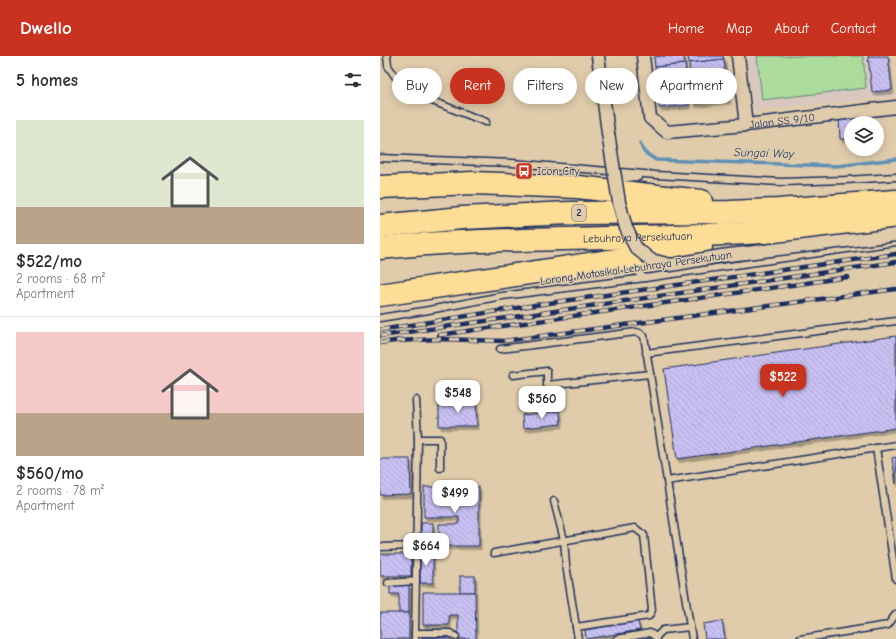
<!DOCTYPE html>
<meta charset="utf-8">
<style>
:root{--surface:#fff;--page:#f7f7f7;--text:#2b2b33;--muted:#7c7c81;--line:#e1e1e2;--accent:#c8321e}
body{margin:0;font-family:"Comic Neue",sans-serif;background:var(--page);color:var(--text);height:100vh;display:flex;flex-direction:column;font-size:15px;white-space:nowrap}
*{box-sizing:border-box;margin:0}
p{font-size:13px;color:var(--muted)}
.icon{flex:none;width:22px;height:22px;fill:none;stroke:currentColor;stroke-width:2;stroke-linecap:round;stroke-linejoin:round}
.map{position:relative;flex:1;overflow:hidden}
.details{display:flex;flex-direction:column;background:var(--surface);width:380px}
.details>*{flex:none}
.hud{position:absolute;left:12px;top:12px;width:380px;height:36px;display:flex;gap:8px}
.buttons{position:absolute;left:464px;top:60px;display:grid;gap:8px}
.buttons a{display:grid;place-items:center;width:40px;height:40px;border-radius:50%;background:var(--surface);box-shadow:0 2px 10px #0003;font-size:20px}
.price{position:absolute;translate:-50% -34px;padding:0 9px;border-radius:8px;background:#fff;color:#222;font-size:13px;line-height:26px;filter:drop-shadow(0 1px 2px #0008)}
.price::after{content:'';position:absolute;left:50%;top:24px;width:12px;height:9px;margin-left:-6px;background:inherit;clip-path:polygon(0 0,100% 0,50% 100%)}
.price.active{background:var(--accent);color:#fff}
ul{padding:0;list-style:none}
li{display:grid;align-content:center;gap:8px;height:212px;padding:0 16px}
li+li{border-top:1px solid var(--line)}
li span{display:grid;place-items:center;height:124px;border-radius:0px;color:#555}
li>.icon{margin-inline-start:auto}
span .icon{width:72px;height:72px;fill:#fffc;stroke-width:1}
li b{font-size:17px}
h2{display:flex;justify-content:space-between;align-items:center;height:48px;padding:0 16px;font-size:17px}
.tag{padding:0 14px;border-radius:18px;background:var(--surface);box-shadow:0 2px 10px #0003;font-size:14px;line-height:36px}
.tag.active{background:var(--accent);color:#fff}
header{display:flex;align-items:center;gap:24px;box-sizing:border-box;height:56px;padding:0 20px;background:var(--accent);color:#fff}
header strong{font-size:19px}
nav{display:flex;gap:22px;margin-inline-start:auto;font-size:14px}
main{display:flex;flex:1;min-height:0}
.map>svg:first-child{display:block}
.built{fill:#d9c8c0}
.green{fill:#abdc9c;stroke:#63867d}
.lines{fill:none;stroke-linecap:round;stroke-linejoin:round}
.stream{stroke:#618fb6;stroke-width:3.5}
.building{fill:url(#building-back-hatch);stroke:#1b2f5e;filter:url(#shadow)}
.lane-casing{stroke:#1b2f5e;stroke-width:9}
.street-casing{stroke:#1b2f5e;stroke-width:15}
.highway-casing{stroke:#1b2f5e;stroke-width:25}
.lane{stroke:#e0ccab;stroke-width:6}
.street{stroke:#e0ccab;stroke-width:12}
.highway{stroke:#fedd96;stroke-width:22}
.rail-casing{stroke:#1b2f5e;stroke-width:4.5}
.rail{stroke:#e0ccab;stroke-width:3;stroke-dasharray:9;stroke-linecap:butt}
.street-bridge-casing{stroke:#1b2f5e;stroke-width:15;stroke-linecap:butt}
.street-bridge{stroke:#e0ccab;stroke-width:12}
.labels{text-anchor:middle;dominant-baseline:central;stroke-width:3;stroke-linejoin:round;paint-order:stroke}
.shield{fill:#e0ccab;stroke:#565e75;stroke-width:1}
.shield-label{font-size:10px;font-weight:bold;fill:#1b2f5e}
.street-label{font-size:11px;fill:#1b2f5e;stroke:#e0ccab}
.poi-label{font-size:11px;fill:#1b2f5e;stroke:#e0ccab;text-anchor:start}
.water-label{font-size:12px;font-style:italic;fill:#273f6d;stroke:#e0ccab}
</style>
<header>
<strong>Dwello</strong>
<nav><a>Home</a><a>Map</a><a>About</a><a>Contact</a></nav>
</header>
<main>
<section class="details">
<h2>5 homes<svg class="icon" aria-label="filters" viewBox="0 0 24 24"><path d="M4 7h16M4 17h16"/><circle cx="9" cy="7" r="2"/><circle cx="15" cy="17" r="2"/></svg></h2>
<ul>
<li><span style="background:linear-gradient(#dfe7d0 70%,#b9a48a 0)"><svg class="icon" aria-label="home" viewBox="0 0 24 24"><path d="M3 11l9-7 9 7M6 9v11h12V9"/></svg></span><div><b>$522/mo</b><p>2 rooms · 68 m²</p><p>Apartment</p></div></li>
<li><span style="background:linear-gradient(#f6c9c9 65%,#b9a48a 0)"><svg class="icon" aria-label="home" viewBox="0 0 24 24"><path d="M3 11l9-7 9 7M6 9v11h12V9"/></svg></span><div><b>$560/mo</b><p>2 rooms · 78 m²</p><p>Apartment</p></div></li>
</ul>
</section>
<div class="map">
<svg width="516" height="583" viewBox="0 0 516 583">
<defs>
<pattern id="building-back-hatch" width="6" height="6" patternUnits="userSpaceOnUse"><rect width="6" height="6" fill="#c9c0f2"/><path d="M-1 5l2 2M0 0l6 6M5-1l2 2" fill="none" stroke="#aca5d2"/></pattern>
<filter id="shadow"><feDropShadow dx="2" dy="3.5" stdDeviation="0" flood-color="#0004"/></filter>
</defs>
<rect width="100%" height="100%" fill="#e0ccab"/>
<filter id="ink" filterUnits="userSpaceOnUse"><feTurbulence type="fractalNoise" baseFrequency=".025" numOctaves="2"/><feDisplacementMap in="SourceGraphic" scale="8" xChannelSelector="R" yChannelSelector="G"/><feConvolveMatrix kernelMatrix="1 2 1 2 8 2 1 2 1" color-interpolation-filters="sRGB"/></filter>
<g filter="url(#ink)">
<path class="built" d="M368 0H510L514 41 373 55Z"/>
<path class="green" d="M377 0H483L486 32 382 44Z"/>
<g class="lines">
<path class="stream" d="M260 87 264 96 276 104 457 110 516 103"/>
</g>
<g class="building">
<path d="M283 0H304L305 8 275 11 274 1Z"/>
<path d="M308 0H343L344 3 309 7Z"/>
<path d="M488 0H508L512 34 492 36Z"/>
<path d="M344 3 345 14 310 18 309 7Z"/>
<path d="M305 8 306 18 276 21 275 11Z"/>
<path d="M345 14 346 24 311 28 310 18Z"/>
<path d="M306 18 307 28 277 32 276 21Z"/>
<path d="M346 24 347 34 313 38 311 28Z"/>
<path d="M307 28 308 39 278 42 277 32Z"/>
<path d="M347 34 349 44 314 48 313 38Z"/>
<path d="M308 39 309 49 279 52 278 42Z"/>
<path d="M489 62V67H471V83H460L459 63Z"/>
<path d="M516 280V372L297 403 284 313Z"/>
<path d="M96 345 97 370H59V346Z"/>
<path d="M180 355 181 368 143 372 142 359Z"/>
<path d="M516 401V428L512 402Z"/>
<path d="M0 403H30L31 438 0 439Z"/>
<path d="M44 431H99V490H59V468H79V461H44Z"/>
<rect x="41" y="467" width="12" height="24"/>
<rect x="40" y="495" width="13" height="32"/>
<rect x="0" y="498" width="31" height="22"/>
<rect x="80" y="520" width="15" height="16"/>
<path d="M10 529H29V557H19V538H10Z"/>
<path d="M43 536H95L96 583H42V581H78V559H69V569H43Z"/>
<rect x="0" y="557" width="29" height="26"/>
<path d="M258 565 260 574 206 583 205 574Z"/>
<path d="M342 565 345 583H325L323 568Z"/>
</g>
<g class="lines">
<defs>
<g id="lane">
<path d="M7 0 8 10 19 26 42 41 106 66"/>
<path d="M0 102 132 107 276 119 401 126 465 124 516 121"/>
<path d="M233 123 258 121"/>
<path d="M251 205 256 215 265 222"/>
<path d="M0 262 49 254 122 240 265 222 516 186"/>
<path d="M120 293 256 276 260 277 264 280 312 583"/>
<path d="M266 297 516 265"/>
<path d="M133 319 167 315V329L270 318"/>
<path d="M38 383H60V412"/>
<path d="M496 392 516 523"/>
<path d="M287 425 516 389"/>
<path d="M174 445 184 484 186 509 198 583"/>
<path d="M0 491 37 490"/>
<path d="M114 497 255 472 264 479 272 554 269 560 196 571"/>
<path d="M8 527 36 525"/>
<path d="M35 577H70L76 581"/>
<path d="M276 581 283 574 310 571"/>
<path d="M35 583 38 383 36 344"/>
<path d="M237 583 270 577 276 581V583"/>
<path d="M420 583 508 569 516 558"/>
</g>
<g id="street">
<path d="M218 0 228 77"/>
<path id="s1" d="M263 0 270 62 287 76 366 69 516 51"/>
<path d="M358 0 366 69"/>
</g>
<g id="highway">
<path d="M0 131 93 127 198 131 321 145"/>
<path d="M0 170 82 162 190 157 349 156 398 154 516 145"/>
<path id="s2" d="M0 192C85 183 171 184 257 181 343 179 430 175 516 165"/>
<path d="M0 239 250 202 321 191"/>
</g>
</defs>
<use href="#lane" class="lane-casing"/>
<use href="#street" class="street-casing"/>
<use href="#highway" class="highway-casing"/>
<use href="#lane" class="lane"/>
<use href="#street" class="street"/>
<use href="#highway" class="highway"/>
<defs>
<g id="rail">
<path d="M0 274 155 249 516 198"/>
<path d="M59 279 468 221"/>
<path d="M1 280 516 206"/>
<path d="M16 285 59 283 124 285 516 233"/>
<path d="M0 287 22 284"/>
</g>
</defs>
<use href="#rail" class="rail-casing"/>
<use href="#rail" class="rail"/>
<defs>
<path id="street-bridge" d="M228 77 239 146 246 172 256 192 271 204 291 209 341 200 516 179"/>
</defs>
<use href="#street-bridge" class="street-bridge-casing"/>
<use href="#street-bridge" class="street-bridge"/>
</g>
</g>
<defs>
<symbol id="bus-square" viewBox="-11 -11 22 22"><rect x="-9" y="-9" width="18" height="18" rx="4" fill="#c8321e" stroke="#e0ccab"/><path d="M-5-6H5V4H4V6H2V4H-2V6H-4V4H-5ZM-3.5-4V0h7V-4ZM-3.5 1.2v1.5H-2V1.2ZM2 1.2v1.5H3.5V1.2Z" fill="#fff"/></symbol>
</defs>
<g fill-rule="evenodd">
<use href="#bus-square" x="134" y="105" width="20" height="20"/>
</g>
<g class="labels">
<rect class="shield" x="192" y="149" width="14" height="16" rx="3"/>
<g class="shield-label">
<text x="199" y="157">2</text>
</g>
<g class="street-label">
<text stroke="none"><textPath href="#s1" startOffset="200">Jalan SS 9/10</textPath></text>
<text stroke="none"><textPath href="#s2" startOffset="258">Lebuhraya Persekutuan</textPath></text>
<text transform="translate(256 212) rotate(-8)">Lorong Motosikal Lebuhraya Persekutuan</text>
</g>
<g class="poi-label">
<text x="157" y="115">Icon City</text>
</g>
<g class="water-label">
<text transform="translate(384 97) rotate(2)">Sungai Way</text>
</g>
</g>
</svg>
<div class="buttons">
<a><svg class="icon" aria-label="layers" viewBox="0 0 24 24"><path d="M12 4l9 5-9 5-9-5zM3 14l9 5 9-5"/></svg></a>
</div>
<b class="price active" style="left:403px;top:342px">$522</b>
<b class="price" style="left:78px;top:358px">$548</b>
<b class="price" style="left:162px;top:364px">$560</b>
<b class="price" style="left:75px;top:458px">$499</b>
<b class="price" style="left:46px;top:511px">$664</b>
<div class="hud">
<a class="tag">Buy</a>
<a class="tag active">Rent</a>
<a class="tag">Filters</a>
<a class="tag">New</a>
<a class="tag">Apartment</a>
</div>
</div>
</main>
